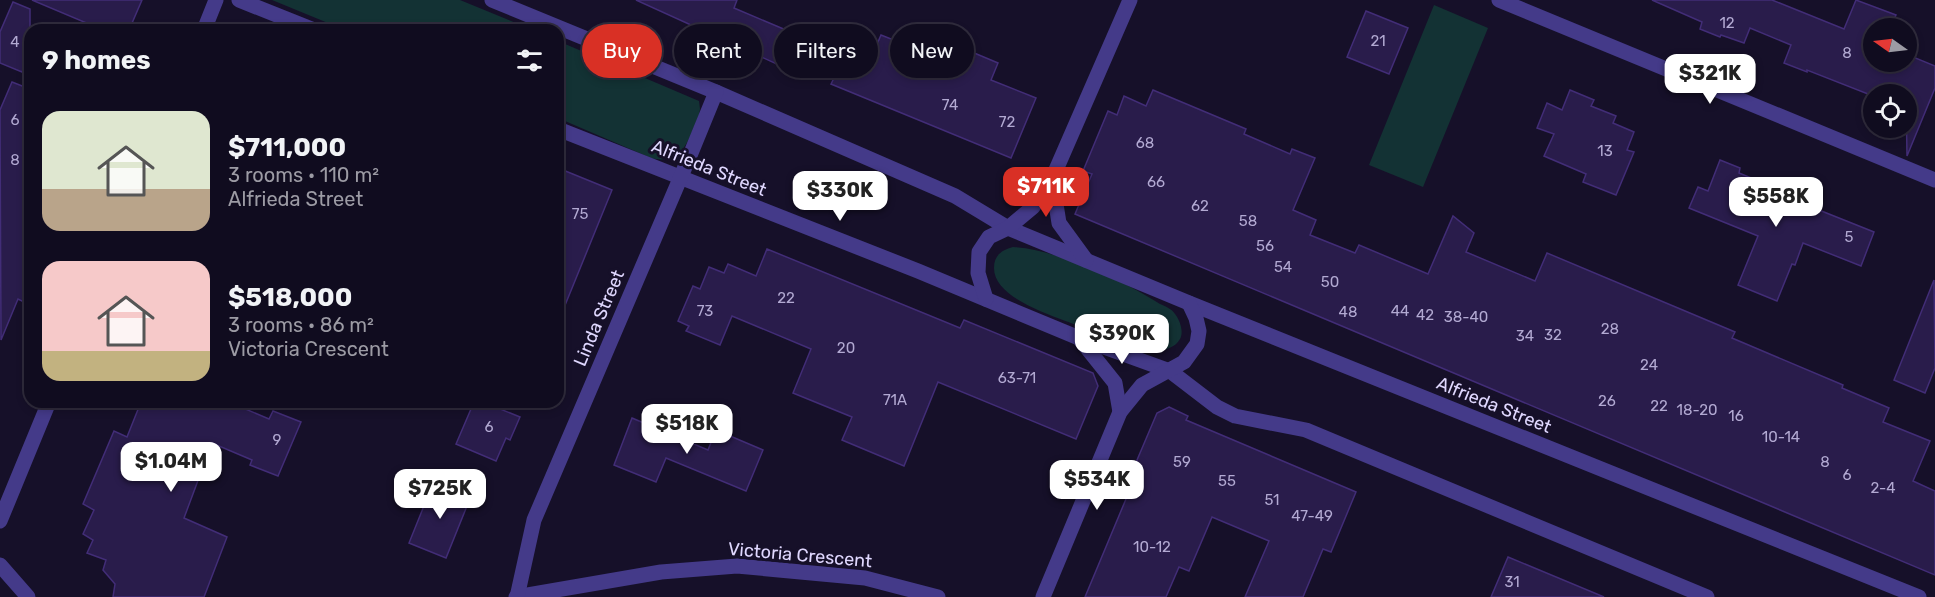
<!DOCTYPE html>
<meta charset="utf-8">
<style>
:root{--surface:#100c1f;--page:#1e1a2c;--text:#f1f3f6;--muted:#9c9ba4;--line:#302c3d;--accent:#d93025}
body{margin:0;font-family:Rubik,sans-serif;background:var(--page);color:var(--text);height:100vh;display:flex;flex-direction:column;font-size:22px;white-space:nowrap}
*{box-sizing:border-box;margin:0}
p{font-size:20px;color:var(--muted)}
.icon{flex:none;width:33px;height:33px;fill:none;stroke:currentColor;stroke-width:2;stroke-linecap:round;stroke-linejoin:round}
.map{position:relative;flex:1;overflow:hidden}
.panel{position:absolute;left:24px;top:24px;width:540px;height:384px;display:flex;flex-direction:column;background:var(--surface);border-radius:18px;box-shadow:0 3px 9px #0003,0 0 0 2px var(--line)}
.panel>*{flex:none}
.banner{position:absolute;left:582px;top:24px;width:570px;height:54px;display:flex;gap:12px}
.needle{width:39px;rotate:284deg}
.tools{position:absolute;left:1863px;top:18px;display:grid;gap:12px}
.tools a{display:grid;place-items:center;width:54px;height:54px;border-radius:50%;background:var(--surface);box-shadow:0 3px 9px #0003,0 0 0 2px var(--line);font-size:30px}
.price{position:absolute;translate:-50% -51px;padding:0 14px;border-radius:12px;background:#fff;color:#222;font-size:20px;line-height:39px;filter:drop-shadow(0 2px 3px #0008)}
.price::after{content:'';position:absolute;left:50%;top:36px;width:18px;height:14px;margin-left:-9px;background:inherit;clip-path:polygon(0 0,100% 0,50% 100%)}
.price.selected{background:var(--accent);color:#fff}
ul{padding:0;list-style:none}
li{display:flex;align-items:center;gap:18px;height:150px;padding:0 18px}
li span{display:grid;place-items:center;flex:none;width:168px;height:120px;border-radius:18px;color:#555}
li>.icon{margin-inline-start:auto}
span .icon{width:72px;height:72px;fill:#fffc;stroke-width:1}
li b{font-size:26px}
h2{display:flex;justify-content:space-between;align-items:center;height:72px;padding:0 18px;font-size:26px}
.tag{padding:0 21px;border-radius:27px;background:var(--surface);box-shadow:0 3px 9px #0003,0 0 0 2px var(--line);font-size:21px;line-height:54px}
.tag.selected{background:var(--accent);color:#fff}
.map>svg:first-child{display:block}
.green{fill:#133234}
.building{fill:#291c4b;stroke:#422d77;stroke-width:1.5}
.lines{fill:none;stroke-linecap:round;stroke-linejoin:round}
.minor{stroke:#443a89;stroke-width:15}
.tertiary{stroke:#443a89;stroke-width:15}
.labels{text-anchor:middle;dominant-baseline:central;stroke-width:6;stroke-linejoin:round;paint-order:stroke}
.number-label{font-size:15px;fill:#b2a9d2}
.street-label{font-size:18px;fill:#e0d8ff;stroke:#161029}
</style>
<div class="map">
<svg width="1935" height="597" viewBox="0 0 1935 597">
<rect width="100%" height="100%" fill="#161029"/>
<g class="green">
<path d="M272 0H460L533 30H345Z"/>
<path d="M1434 5 1488 28 1423 187 1369 165Z"/>
<path d="M558 41 699 101 700 109 699 115C688 139 684 166 651 158L558 118Z"/>
<path d="M1013 247C1056 249 1124 281 1160 304 1165 306 1172 309 1175 314 1180 320 1184 332 1180 339 1164 367 1101 334 1079 326 1054 316 994 299 994 268 994 255 1002 250 1013 247Z"/>
</g>
<g class="building">
<path d="M32 0H142L129 30H103Z"/>
<path d="M636 0H737L734 8 819 44 823 36 872 56 881 35 954 64 960 47 998 63 991 80 1036 98 1011 158 831 84 834 78 794 61 790 70Z"/>
<path d="M1652 0H1772L1844 29 1856 0 1896 15 1890 28H1874V62H1906V54L1935 66V88L1907 156 1906 94H1868L1807 70V72L1784 63 1791 45 1750 28 1744 43 1721 35 1720 37 1700 29 1702 22Z"/>
<path d="M13 2 30 9V52L22 72 0 63V32Z"/>
<path d="M1366 11 1408 28 1389 74 1347 57Z"/>
<path d="M12 82 30 89V286L24 302 18 299 1 340 0 110Z"/>
<path d="M1153 90 1246 129 1244 134 1290 154 1292 149 1315 158 1293 210 1316 220 1310 235 1355 253 1359 245 1428 274 1453 216 1474 233 1466 252 1535 281 1547 253 1735 332 1732 338 1843 385 1842 388 1889 408 1883 422 1930 441 1913 481 1935 491V575L1075 214 1092 174 1083 171 1108 111 1117 115 1124 96 1146 106Z"/>
<path d="M1570 90 1594 100 1591 106 1616 116 1613 123 1634 132 1627 150 1634 152 1616 195 1583 182 1586 174 1544 156 1554 134 1537 128 1547 103 1562 110Z"/>
<path d="M1720 160 1740 168 1739 173 1761 182 1760 183 1815 206 1814 208 1874 232 1861 266 1803 243 1795 265 1792 264 1777 301 1738 285 1758 236 1689 208 1698 187 1708 191Z"/>
<path d="M558 168 612 190 559 320H558Z"/>
<path d="M767 249 960 328 964 320 1093 373 1098 386 1076 439 938 382 904 466 842 440 852 417 793 393 811 349 732 316 720 345 686 331 689 326 678 321 693 286 700 289 709 267 724 273 728 264 756 276Z"/>
<path d="M1934 280 1935 368 1925 393 1894 380Z"/>
<path d="M141 402H229L269 419 273 411 301 422 278 476 250 465 252 460 212 443 184 518 227 537 204 597H113L115 584 103 570 106 560 87 553 93 540 83 534 94 510 83 504 114 431 127 437Z"/>
<path d="M474 402H483L520 417 510 440 506 438 496 461 456 444Z"/>
<path d="M1169 407 1188 416 1186 420 1356 492 1331 552 1323 549 1303 597H1245L1269 541 1212 517 1189 571 1179 567 1166 597H1085L1131 487 1126 486 1157 413Z"/>
<path d="M632 418 708 450 716 430 763 450 746 491 666 458 656 482 614 465Z"/>
<path d="M434 481 471 496 446 558 409 543Z"/>
<path d="M1508 557 1604 597H1491Z"/>
</g>
<g class="lines">
<g class="minor">
<path d="M239 0 314 30"/>
<path d="M492 0 716 92 955 196 1008 228 1189 303 1919 597"/>
<path d="M1499 0 1935 180"/>
<path d="M204 30 216 0"/>
<path d="M558 129 918 271 1079 338 1170 371 1217 407 1235 416 1306 430 1707 597"/>
<path d="M1052 179 1059 223 1086 260"/>
<path d="M986 299 978 273 979 252 989 237 1008 228 1033 207 1052 179 1130 0"/>
<path d="M1079 338 1115 383 1120 412"/>
<path d="M0 521 49 402"/>
<path d="M516 597 661 572 737 566 865 578 938 597"/>
<path d="M517 597 534 520 691 153 716 92"/>
<path d="M1043 597 1120 412 1142 385 1184 362 1197 344 1199 331 1196 318 1189 303"/>
</g>
<path class="tertiary" d="M0 565 28 597"/>
</g>
<g class="labels">
<g class="number-label">
<text x="1727" y="23">12</text>
<text x="1378" y="41">21</text>
<text x="15" y="42">4</text>
<text x="1847" y="53">8</text>
<text x="950" y="105">74</text>
<text x="15" y="120">6</text>
<text x="1007" y="122">72</text>
<text x="1145" y="143">68</text>
<text x="1605" y="151">13</text>
<text x="15" y="160">8</text>
<text x="1156" y="182">66</text>
<text x="1200" y="206">62</text>
<text x="580" y="214">75</text>
<text x="1248" y="221">58</text>
<text x="1849" y="237">5</text>
<text x="1265" y="246">56</text>
<text x="1283" y="267">54</text>
<text x="1330" y="282">50</text>
<text x="786" y="298">22</text>
<text x="705" y="311">73</text>
<text x="1400" y="311">44</text>
<text x="1348" y="312">48</text>
<text x="1425" y="315">42</text>
<text x="1466" y="317">38-40</text>
<text x="1610" y="329">28</text>
<text x="1553" y="335">32</text>
<text x="1525" y="336">34</text>
<text x="846" y="348">20</text>
<text x="1649" y="365">24</text>
<text x="1017" y="378">63-71</text>
<text x="895" y="400">71A</text>
<text x="1607" y="401">26</text>
<text x="1659" y="406">22</text>
<text x="1697" y="410">18-20</text>
<text x="1736" y="416">16</text>
<text x="489" y="427">6</text>
<text x="1781" y="437">10-14</text>
<text x="277" y="440">9</text>
<text x="1182" y="462">59</text>
<text x="1825" y="462">8</text>
<text x="1847" y="475">6</text>
<text x="1227" y="481">55</text>
<text x="1883" y="488">2-4</text>
<text x="1272" y="500">51</text>
<text x="1312" y="516">47-49</text>
<text x="1152" y="547">10-12</text>
<text x="1512" y="582">31</text>
</g>
<g class="street-label">
<text transform="translate(709 168) rotate(22)">Alfrieda Street</text>
<text transform="translate(599 318) rotate(-67)">Linda Street</text>
<text transform="translate(1494 405) rotate(22)">Alfrieda Street</text>
<text transform="translate(800 555) rotate(5)">Victoria Crescent</text>
</g>
</g>
</svg>
<div class="tools">
<a><svg class="needle" viewBox="-14 -14 28 28"><path d="M0-13l5 13h-10z" fill="#e53935"/><path d="M0 13l5-13h-10z" fill="#9c9ba4"/></svg></a>
<a><svg class="icon" aria-label="locate" viewBox="0 0 24 24"><circle cx="12" cy="12" r="6"/><path d="M12 2v4M12 18v4M2 12h4M18 12h4"/></svg></a>
</div>
<b class="price" style="left:1710px;top:105px">$321K</b>
<b class="price selected" style="left:1046px;top:218px">$711K</b>
<b class="price" style="left:840px;top:222px">$330K</b>
<b class="price" style="left:1776px;top:228px">$558K</b>
<b class="price" style="left:1122px;top:365px">$390K</b>
<b class="price" style="left:687px;top:455px">$518K</b>
<b class="price" style="left:171px;top:493px">$1.04M</b>
<b class="price" style="left:1097px;top:511px">$534K</b>
<b class="price" style="left:440px;top:520px">$725K</b>
<div class="banner">
<a class="tag selected">Buy</a>
<a class="tag">Rent</a>
<a class="tag">Filters</a>
<a class="tag">New</a>
</div>
<section class="panel">
<h2>9 homes<svg class="icon" aria-label="filters" viewBox="0 0 24 24"><path d="M4 7h16M4 17h16"/><circle cx="9" cy="7" r="2"/><circle cx="15" cy="17" r="2"/></svg></h2>
<ul>
<li><span style="background:linear-gradient(#dfe7d0 65%,#b9a48a 0)"><svg class="icon" aria-label="home" viewBox="0 0 24 24"><path d="M3 11l9-7 9 7M6 9v11h12V9"/></svg></span><div><b>$711,000</b><p>3 rooms · 110 m²</p><p>Alfrieda Street</p></div></li>
<li><span style="background:linear-gradient(#f6c9c9 75%,#c2b280 0)"><svg class="icon" aria-label="home" viewBox="0 0 24 24"><path d="M3 11l9-7 9 7M6 9v11h12V9"/></svg></span><div><b>$518,000</b><p>3 rooms · 86 m²</p><p>Victoria Crescent</p></div></li>
</ul>
</section>
</div>
